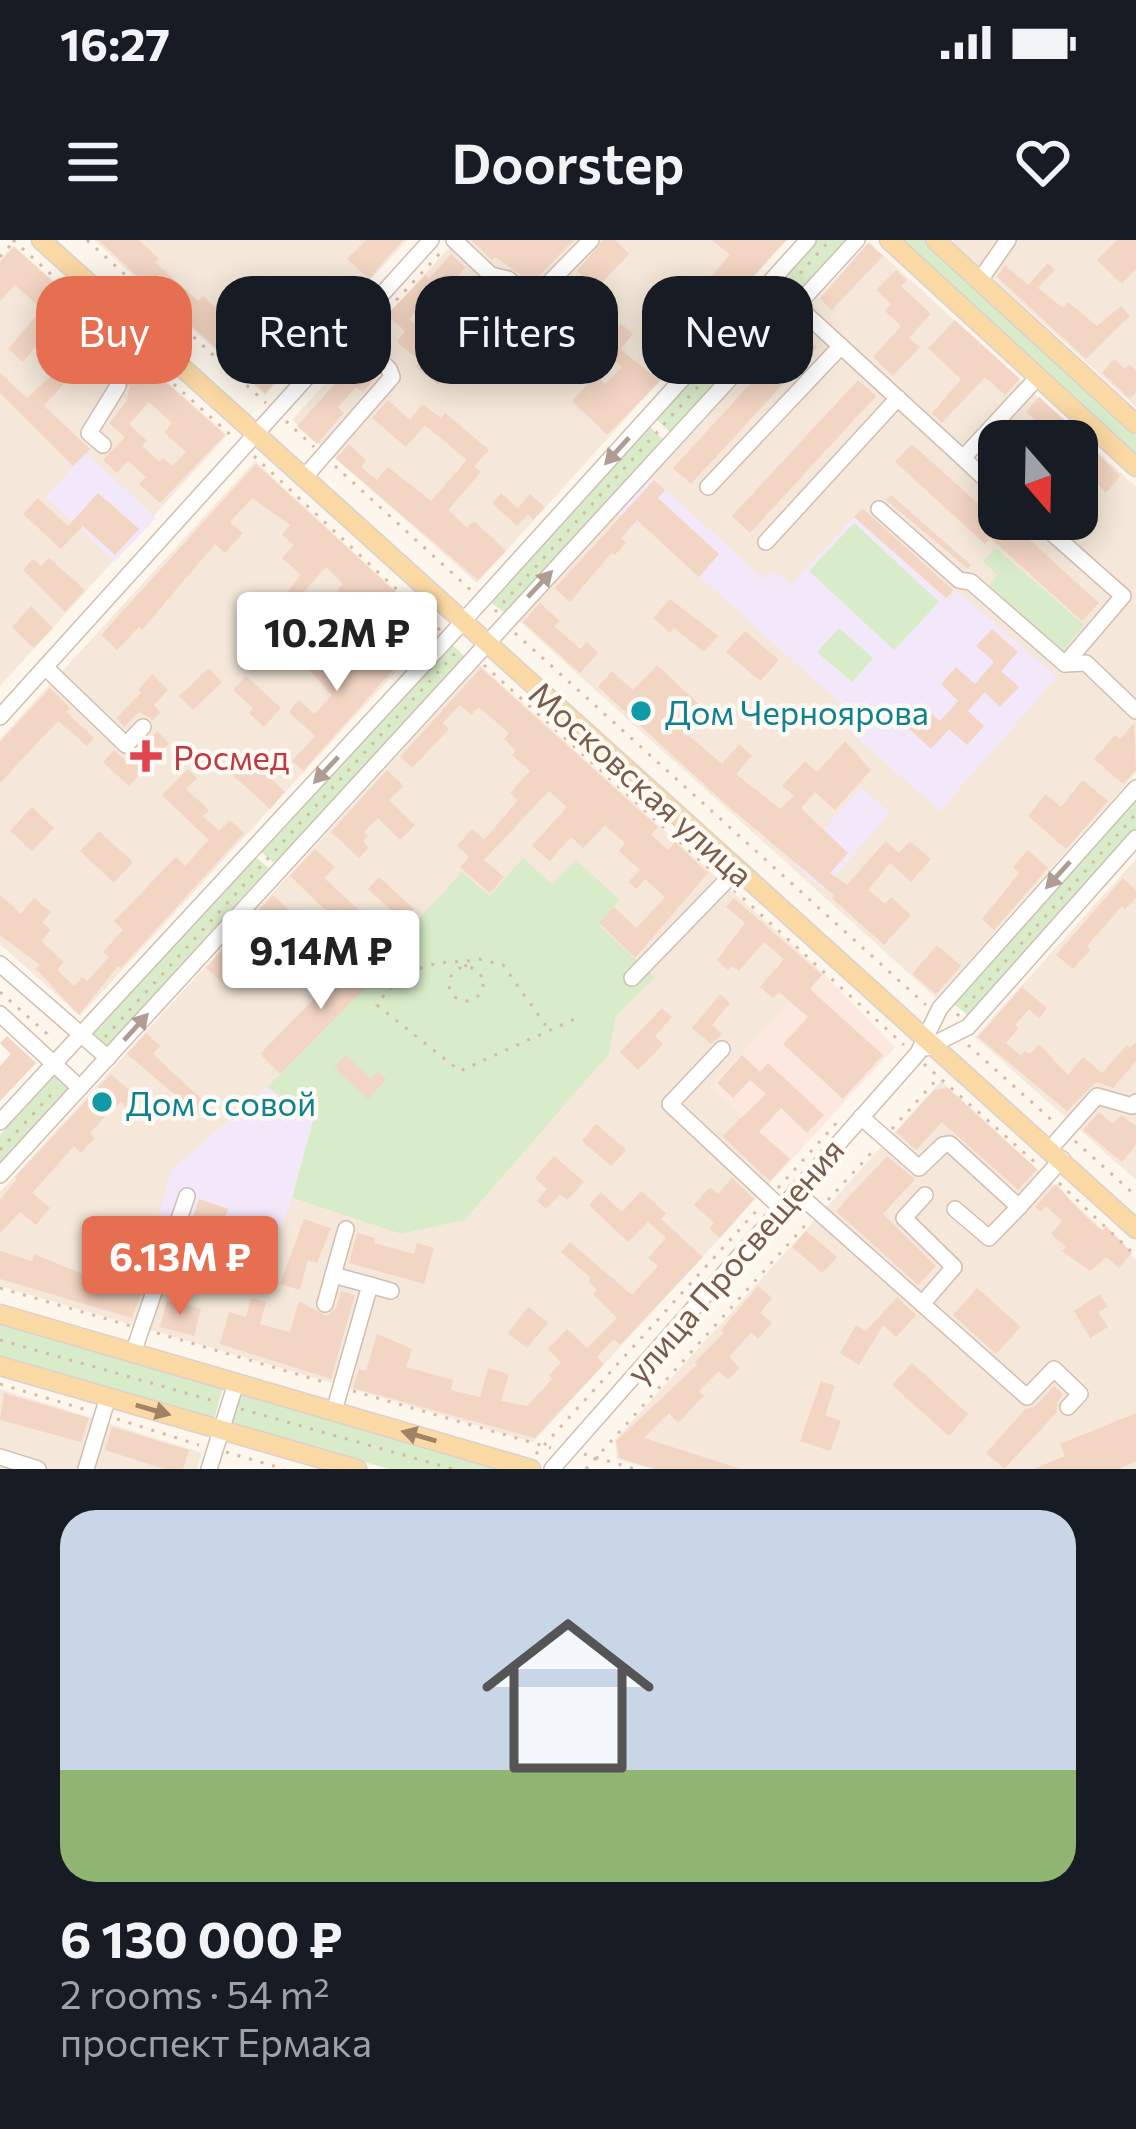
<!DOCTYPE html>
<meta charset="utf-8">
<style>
:root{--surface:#171b24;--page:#242831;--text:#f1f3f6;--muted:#9ea1a6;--line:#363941;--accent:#e76f51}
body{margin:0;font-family:Commissioner,sans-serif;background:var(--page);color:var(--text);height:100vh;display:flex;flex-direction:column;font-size:45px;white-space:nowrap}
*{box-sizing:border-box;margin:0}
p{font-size:39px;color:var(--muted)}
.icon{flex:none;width:66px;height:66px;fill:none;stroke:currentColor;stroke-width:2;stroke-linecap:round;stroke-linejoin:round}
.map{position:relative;height:1229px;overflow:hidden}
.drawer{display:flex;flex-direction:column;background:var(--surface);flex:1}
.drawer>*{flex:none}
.guide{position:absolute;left:36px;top:36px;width:1065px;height:108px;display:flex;gap:24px}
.needle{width:78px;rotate:160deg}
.fabs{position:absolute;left:978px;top:180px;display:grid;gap:24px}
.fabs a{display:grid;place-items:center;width:120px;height:120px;border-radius:24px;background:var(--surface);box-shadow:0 6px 30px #0003;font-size:60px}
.price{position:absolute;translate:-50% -102px;padding:0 27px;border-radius:12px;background:#fff;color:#222;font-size:39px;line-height:78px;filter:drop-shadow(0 3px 6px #0008)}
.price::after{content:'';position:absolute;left:50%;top:72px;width:36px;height:27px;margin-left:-18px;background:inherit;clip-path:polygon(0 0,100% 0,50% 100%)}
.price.current{background:var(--accent);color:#fff}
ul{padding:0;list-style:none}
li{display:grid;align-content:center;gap:24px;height:636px;padding:0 60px}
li+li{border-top:3px solid var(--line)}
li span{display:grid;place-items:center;height:372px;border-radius:36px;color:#555}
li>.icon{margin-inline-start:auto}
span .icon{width:216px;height:216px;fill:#fffc;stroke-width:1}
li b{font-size:51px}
.tag{padding:0 42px;border-radius:36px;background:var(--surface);box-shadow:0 6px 30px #0003;font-size:42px;line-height:108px}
.tag.current{background:var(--accent);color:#fff}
.status{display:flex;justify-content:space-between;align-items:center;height:84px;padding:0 60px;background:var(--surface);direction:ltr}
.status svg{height:33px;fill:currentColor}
header{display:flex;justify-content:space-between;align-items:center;height:156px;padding:0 60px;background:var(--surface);font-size:54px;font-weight:600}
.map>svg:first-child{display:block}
.residential{fill:#f5e8da;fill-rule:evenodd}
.commercial{fill:#fde8e0}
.education{fill:#f3e8fa}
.green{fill:#d8ecc9}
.building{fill:#f3d5c3;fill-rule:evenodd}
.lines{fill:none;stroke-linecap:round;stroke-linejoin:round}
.minor-tunnel{stroke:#dcd0c4;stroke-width:15;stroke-dasharray:15 8;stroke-linecap:butt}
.minor-casing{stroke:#d1beb0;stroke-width:18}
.major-casing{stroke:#dad1cd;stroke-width:21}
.path{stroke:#d9b8a5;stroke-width:3;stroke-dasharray:3 9;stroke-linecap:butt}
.minor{stroke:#fff;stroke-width:15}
.major{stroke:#fbd9a5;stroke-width:18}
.oneway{fill:#af9d94}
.oneway2{fill:#a18267}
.culture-dot{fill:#0f9aa8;stroke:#fffaf3;stroke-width:4.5}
.health-dot{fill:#e0444e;stroke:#fffaf3;stroke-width:4.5}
.labels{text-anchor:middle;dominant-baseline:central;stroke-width:9;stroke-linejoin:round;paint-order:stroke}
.culture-label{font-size:33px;fill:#0d838f;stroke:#fffaf3;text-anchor:start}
.health-label{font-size:33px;fill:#be3a42;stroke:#fffaf3;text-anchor:start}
.street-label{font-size:33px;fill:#7a5c4d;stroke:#fffaf3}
</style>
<div class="status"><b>16:27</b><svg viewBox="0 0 49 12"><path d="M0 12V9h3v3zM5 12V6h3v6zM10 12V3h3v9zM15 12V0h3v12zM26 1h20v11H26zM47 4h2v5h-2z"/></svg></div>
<header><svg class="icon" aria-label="menu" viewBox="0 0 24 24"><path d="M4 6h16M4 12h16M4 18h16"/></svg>Doorstep<svg class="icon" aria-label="heart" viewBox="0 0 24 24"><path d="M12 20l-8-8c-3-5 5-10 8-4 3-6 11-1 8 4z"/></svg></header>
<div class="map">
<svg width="1136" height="1229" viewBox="0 0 1136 1229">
<rect width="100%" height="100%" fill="#fdf6ec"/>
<g class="residential">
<path d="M94 0H407L265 155Z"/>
<path d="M456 0H787L477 343 292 180Z"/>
<path d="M954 0H1136V167L953 2Z"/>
<path d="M869 2 1136 247V533L936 758 519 381ZM999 201H1077V279H999Z"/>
<path d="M13 5 227 195 0 446V20Z"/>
<path d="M255 221 436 388 80 776 0 704V499Z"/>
<path d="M480 425 824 734 795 768 788 764 711 847 792 919 533 1202 0 1046V952ZM462 633 490 656 552 644 619 661 599 683 655 738 616 776 609 814 465 980 401 994 292 958 171 931 267 847 383 730Z"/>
<path d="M1136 619V940L975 797Z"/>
<path d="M941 841 1136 1020V1229H651L617 1219 615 1200Z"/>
<path d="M0 1149 202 1213 197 1229H0Z"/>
</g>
<path class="commercial" d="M824 734 895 807 792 919 711 847 788 763 795 768Z"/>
<g class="education">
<path d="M86 213 156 278 115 321 45 257Z"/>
<path d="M650 236 764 339 774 331 790 345 854 277 948 360 957 351 1057 437 940 571 841 484 850 472 638 281 632 286 616 272Z"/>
<path d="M861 547 890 573 823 649 794 624Z"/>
<path d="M267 847 313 880 292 958 262 1040 151 1004 171 931Z"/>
</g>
<g class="green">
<path d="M818 0H845L670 192 655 178Z"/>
<path d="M903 0H924L1136 196V215Z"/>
<path d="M650 187 664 200 504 373 490 361Z"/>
<path d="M854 283 939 362 894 410 809 331Z"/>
<path d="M996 308 1084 385 1060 415 986 350 997 335 983 321Z"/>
<path d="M839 388 873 418 852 442 817 412Z"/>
<path d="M452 404 465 417 274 623 260 611Z"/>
<path d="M1136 555V594L971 778 954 764Z"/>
<path d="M254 616 269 628 105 810 91 797Z"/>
<path d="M523 618 552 644 576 620 620 660 599 684 655 738 616 776 609 814 465 980 401 994 292 958 313 880 267 847 382 731 377 724 462 632 490 656Z"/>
<path d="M56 834 73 848 0 927V895Z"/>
<path d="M0 1077 224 1144 214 1180 0 1118Z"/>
<path d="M241 1149 517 1229H389L230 1184Z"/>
</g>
<g class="building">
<path d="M98 0H139L159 19 155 22 198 61 203 56 226 78 255 47 297 85 318 66 332 79 265 153ZM255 69 287 97 267 118 236 90Z"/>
<path d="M366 0H403L369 39 347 19Z"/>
<path d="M471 0H574L532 43 495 17 492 20Z"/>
<path d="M603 0H615L629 14 552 95 534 78 550 60 555 64 582 35 577 31Z"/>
<path d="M712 0H786L676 121 663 110 720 45 711 37 730 15Z"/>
<path d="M1117 0H1136V29L1122 44 1097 20Z"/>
<path d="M868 3 883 16 832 70 820 59Z"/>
<path d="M14 7 132 113 129 122 134 129 143 132 150 128 225 195 160 263 139 244 146 237 128 221 117 233 103 220 125 197 109 183 127 161 130 145 125 137 112 136 89 115 44 166 90 209 73 226 0 153V133L27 158 53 134 48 130 54 124 35 107 23 122 8 109 42 69 15 45 0 61V22ZM149 162 172 183 164 192 186 212 172 226 163 218 160 222 142 206 147 201 129 184Z"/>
<path d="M451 14 465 27 432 69 424 62 409 79 459 120 438 145 415 126 420 121 397 102 405 91 387 75 425 35 429 39Z"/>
<path d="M1048 23 1055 30 1038 48 1063 68 1068 62 1097 86 1121 66 1130 76 1086 119 997 37 1005 25 1028 45Z"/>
<path d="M896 30 907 40 901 46 931 74 909 98 920 107 893 136 873 117 901 86 885 71 891 64 876 50Z"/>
<path d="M482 55 500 71 488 84 484 81 468 99 450 84Z"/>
<path d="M955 80 1020 139 1005 155 985 137 942 183 932 173 961 139 928 108Z"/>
<path d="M621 84 633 94 620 109 660 141 607 195 572 161 597 135 605 144 622 127 585 93 593 85 608 98Z"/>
<path d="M799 91 817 107 691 244 673 228Z"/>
<path d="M1114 119 1125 129 1129 124 1136 130V152L1130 159 1102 133Z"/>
<path d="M356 121 374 139 363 152 356 147 338 167 344 173 317 204 297 186Z"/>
<path d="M858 140 876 156 750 293 732 276Z"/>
<path d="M1039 157 1070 185 1065 190 1082 204 1085 201 1120 236 1106 253 1077 222V201H1038L1033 197 1042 186 1026 172Z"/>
<path d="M388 160 410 180 422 164 441 178 445 173 489 210 474 226 425 185 406 207 372 178Z"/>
<path d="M349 204 366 220 361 227 377 240 388 227 431 261 467 220 481 232 448 270 467 288 474 281 506 311 478 340 336 219Z"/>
<path d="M912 204 1004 287 1009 281 1099 363 1082 381 990 298 985 304 895 222Z"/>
<path d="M256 224 435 388 413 413 392 395 388 399 377 389 382 384 350 355 346 359 337 350 343 344 326 327 293 364 306 375 290 392 269 374 301 335 282 318 294 305 282 295 290 285 252 258 230 282 243 293 225 313 215 304 142 390 139 387 117 410 101 395Z"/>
<path d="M654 240 665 250 658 258 719 314 699 337 637 280 621 298 626 303 615 315 612 312 570 362 555 348Z"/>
<path d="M98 253 139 289 115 315 83 286 61 309 23 274 38 258 68 286Z"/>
<path d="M501 253 518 268 530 254 545 267 533 280 528 274 517 286 492 263Z"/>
<path d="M891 255 971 325 968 329 886 260Z"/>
<path d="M862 268 953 350 946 358 854 277Z"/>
<path d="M49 318 85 350 65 372 23 330 33 319 41 326Z"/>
<path d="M670 359 718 396 704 412 674 388 670 393 653 378Z"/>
<path d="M540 363 560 381 554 386 580 409 587 402 598 413 580 433 523 382Z"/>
<path d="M31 366 53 388 34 408 12 387Z"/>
<path d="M992 389 1018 412 1001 431 1019 447 1000 467 985 452 968 471 984 486 967 505 949 489 931 509 905 485 923 466 940 481 958 461 941 444 956 427 975 444 994 422 976 406Z"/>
<path d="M745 391 779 420 760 441 726 412Z"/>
<path d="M315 401 341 423 361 401 392 431 303 531 292 521 315 496 289 472 299 460 314 474 332 455 299 419Z"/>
<path d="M657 425 706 471 686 493 722 524 739 504 752 516 736 534 780 569 794 556 782 546 805 521 817 532 845 501 871 530 835 570 815 552 801 568 848 613 830 633 847 645 886 601 899 613 910 601 931 619 911 642 890 623 868 650 885 664 891 657 911 675 884 705 832 658 834 655 729 567 598 447 612 431 633 450Z"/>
<path d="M209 428 222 442 193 470 179 456Z"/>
<path d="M481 428 658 587 651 594 668 610 675 602 708 633 635 718 599 683 614 667 636 688 665 657 645 639 636 649 628 642 640 630 619 611 625 603 605 585 583 608 571 597 550 621 532 606 567 567 549 551 484 620 504 637 490 653 460 627 469 617 457 606 472 589 484 600 518 560 510 553 530 531 512 515 516 511 504 499 509 493 479 467 471 475 460 465 443 483 449 489 412 528 400 517Z"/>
<path d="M152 434 168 450 154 465 160 472 153 480 139 472 124 487 116 478 141 453 138 450Z"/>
<path d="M246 436 281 468 264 487 249 473 253 468 233 450Z"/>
<path d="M50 448 70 468 66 472 94 498 87 506 58 481 0 543V502Z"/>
<path d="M1134 483 1136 530 1123 544 1094 519 1115 495 1120 499Z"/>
<path d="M157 491 169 503 129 546 103 522 114 510 128 523Z"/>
<path d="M244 512 285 552 270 569 227 530Z"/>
<path d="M188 529 197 538 186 549 209 570 203 576 219 591 230 580 244 593 121 728 118 726 79 775 36 729 40 725 0 695V655L21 674 34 658 51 672 42 682 51 690 41 701 64 722 57 730 74 746 82 737 87 741 109 717 103 712 123 690 114 681 176 617 185 626 209 600 162 555Z"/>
<path d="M387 530 404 546 389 560 415 585 400 600 378 578 364 592 368 596 363 602 369 607 359 618 331 592Z"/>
<path d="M1083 540 1108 561 1066 609 1028 576 1046 554 1061 567Z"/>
<path d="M32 567 54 588 32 611 10 591Z"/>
<path d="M99 591 133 622 114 643 80 611Z"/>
<path d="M315 609 335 627 324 638 358 669 342 686 290 636Z"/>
<path d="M1028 610 1048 628 994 690 982 679 1019 633 1013 627Z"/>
<path d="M379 637 414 669 398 685 387 675 391 670 368 649Z"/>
<path d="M1123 638 1136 650V658L1125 669 1122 666 1087 706 1090 710 1073 729 1056 715Z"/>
<path d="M273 655 322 702 296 729 288 721 293 716 273 697 227 747 206 728Z"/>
<path d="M734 658 822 735 810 749 883 815 843 859 783 804 808 777 779 752 773 758 760 747 784 719 764 702 739 731 732 726 728 730 717 720 745 683 726 667Z"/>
<path d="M937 705 961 726 936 754 912 734Z"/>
<path d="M362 710 383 730 280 834 260 814Z"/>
<path d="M1022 747 1047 768 1039 778 1029 769 1015 785 1019 788 1006 803 1021 816 1025 811 1030 814 1039 804 1068 835 1083 817 1102 833 1127 805 1130 808 1136 802V821L1113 848 1096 842 1067 871 978 797Z"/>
<path d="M720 754 730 763 712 785 722 794 711 804 692 788Z"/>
<path d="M662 768 672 777 655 796 663 804 638 830 620 812Z"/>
<path d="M146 793 160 806 153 814 207 864 198 874 127 814Z"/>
<path d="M7 796 36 823 0 861V826L11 814 0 803Z"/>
<path d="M346 815 371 839 378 832 386 839 368 859 334 827Z"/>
<path d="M742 815 760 832 768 823 824 875 807 893 781 868 759 892 790 919 770 941 722 896 766 854 750 840 733 858 717 843Z"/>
<path d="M111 834 136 856 126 867 121 862 110 871 90 893 95 898 81 913 74 906 32 953 50 968 36 985 20 972 0 993V960L17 939 15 937Z"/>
<path d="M948 848 1037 929 1018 950 942 882 916 910 896 892 934 850Z"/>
<path d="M1099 872 1113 884 1121 875 1136 886V905L1122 922 1083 890Z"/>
<path d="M596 884 626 910 611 926 582 901Z"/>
<path d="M554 916 584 942 567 960 560 954 546 969 537 961 547 949 535 938Z"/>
<path d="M887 916 915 939 883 974 936 1026 918 1045 836 971Z"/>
<path d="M732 938 754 959 720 998 709 988 714 983 694 965 710 947 718 954Z"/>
<path d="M1056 944 1084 975 1102 991 1106 986 1132 1013 1119 1028 1106 1017 1090 1031 1062 1011 1066 1007 1051 994 1062 981 1046 966 1041 972 1035 967Z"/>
<path d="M641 951 666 973 661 979 703 1017 620 1105 614 1099 597 1117 604 1124 535 1198 353 1148 359 1129 366 1131 377 1094 412 1109 406 1127 453 1140 451 1150 480 1157 488 1128 509 1134 501 1161 527 1166 552 1139 549 1135 561 1122 548 1109 567 1089 587 1108 617 1078 593 1054 597 1050 588 1041 591 1038 561 1012 570 1002 632 1055 658 1026 648 1018 666 998 648 982 628 1002 589 965 601 952 622 972Z"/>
<path d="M199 959 228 969 211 1018 182 1009Z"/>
<path d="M304 979 331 988 317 1023 308 1020 300 1050 280 1044Z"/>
<path d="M806 991 837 1017 822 1033 792 1007Z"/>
<path d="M357 993 375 998 374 1003 414 1014 417 1003 434 1008 424 1044 349 1023Z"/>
<path d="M0 1011 32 1021 34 1014 85 1035 142 1051 132 1078 0 1039Z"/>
<path d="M758 1046 772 1058 760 1073 772 1083 758 1099 751 1093 729 1117 740 1128 728 1140 719 1131 699 1151 704 1156 678 1183 669 1173 644 1198 741 1229H655L619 1218 616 1201 697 1125 695 1122 724 1093 721 1090Z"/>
<path d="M977 1048 1021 1087 996 1114 953 1075Z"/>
<path d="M341 1051 355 1055 331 1139 220 1104 229 1072 246 1077 251 1058 266 1062 260 1084 290 1092 299 1061 327 1076 336 1068Z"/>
<path d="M1100 1054 1108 1067 1098 1072 1108 1087 1090 1098 1074 1071Z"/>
<path d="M897 1057 916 1075 896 1097 883 1085 859 1125 840 1113 856 1085 866 1091Z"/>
<path d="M167 1060 201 1069 194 1096 160 1087Z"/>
<path d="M528 1067 548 1083 527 1108 508 1093Z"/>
<path d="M912 1123 968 1174 949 1196 892 1145Z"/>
<path d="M821 1141 835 1146 825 1175 841 1181 830 1211 800 1201Z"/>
<path d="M1054 1146 1063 1154 1057 1163V1172L1004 1229 986 1213 1025 1169 1035 1166Z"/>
<path d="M4 1153 89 1178 81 1202 0 1180Z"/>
<path d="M1136 1173V1221L1119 1229H1033L1065 1216 1060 1204Z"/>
<path d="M112 1187 189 1210 183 1229H164L105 1210Z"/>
</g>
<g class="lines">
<path class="minor-tunnel" d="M118 146 141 120"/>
<defs>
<g id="minor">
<path d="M454 0 491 35 508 39 529 56 539 53 591 0"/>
<path d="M980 40 1008 0"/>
<path d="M797 66 963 218 1038 137"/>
<path d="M141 120 156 104"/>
<path d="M103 205 89 193 118 146"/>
<path d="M963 218 999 252"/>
<path d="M309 232 392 137 389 129 348 91"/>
<path d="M708 247 841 106"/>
<path d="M879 269 959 340 971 342 1065 424 1086 423 1136 471"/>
<path d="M1036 279 1123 356 1065 424"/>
<path d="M766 302 898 158"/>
<path d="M45 427 126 505 143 487"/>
<path d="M0 477 431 0"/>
<path d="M0 724 108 818"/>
<path d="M632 738 725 642"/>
<path d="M0 774 80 848"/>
<path d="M926 808 968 787 1136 598"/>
<path d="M722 809 670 864 781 968"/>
<path d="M861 877 919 928 943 905 950 904 1019 967 1062 919"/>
<path d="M0 882 448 398 808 0"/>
<path d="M1057 901 1097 856 1132 866 1136 862"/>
<path d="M0 935 857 0"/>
<path d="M795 951 1027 1157 1054 1129 1080 1154 1068 1167"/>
<path d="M955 969 989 998 1019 967"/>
<path d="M370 1045 391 1051"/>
<path d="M325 1064 333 1035"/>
<path d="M922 1064 954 1027 904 978 925 955"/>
<path d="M133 1113 187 956"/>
<path d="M334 1171 370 1045 333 1035 346 989"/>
<path d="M0 1217 38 1229"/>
<path d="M86 1229 108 1157"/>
<path d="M209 1229 236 1143"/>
<path d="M552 1229 918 813 940 768 1136 548"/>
</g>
<g id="major">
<path d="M41 0 1136 989"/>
<path d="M889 0 1136 227"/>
<path d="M935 0 1136 184"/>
<path d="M0 1074 531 1229"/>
<path d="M0 1126 357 1229"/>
</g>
</defs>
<use href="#minor" class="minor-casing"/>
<use href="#major" class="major-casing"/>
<g class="path">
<path d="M13 0 135 110"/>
<path d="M87 0 266 163"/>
<path d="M0 17 15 0"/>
<path d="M388 69 443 10"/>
<path d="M156 128 234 198"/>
<path d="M286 181 314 207"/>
<path d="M254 216 440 390"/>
<path d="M335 226 474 353"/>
<path d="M495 372 830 0"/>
<path d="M515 393 926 765"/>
<path d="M484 425 713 632"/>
<path d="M734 650 904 805"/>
<path d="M467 721 479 719 503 725 549 790"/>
<path d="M466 727 465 722C427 720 399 733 377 765L460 831 579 777"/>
<circle cx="466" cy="744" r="17"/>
<path d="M0 752 54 800"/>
<path d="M957 776 1136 574"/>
<path d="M105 797 460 408"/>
<path d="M968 805 1054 882"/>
<path d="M924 824 1038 925"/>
<path d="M892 889 938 838"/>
<path d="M1075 901 1136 956"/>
<path d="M0 910 57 848"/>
<path d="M1059 943 1136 1016"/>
<path d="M778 948 840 879"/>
<path d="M828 960 874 910"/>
<path d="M0 1048 131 1086"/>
<path d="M157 1093 327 1143"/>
<path d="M0 1100 214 1161"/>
<path d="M0 1144 90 1171"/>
<path d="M353 1151 551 1208"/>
<path d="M241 1169 453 1229"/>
<path d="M117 1179 199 1205"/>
<path d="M226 1212 284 1229"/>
<path d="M536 1214 759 968"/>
<path d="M584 1214 635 1229"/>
<path d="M586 1229 809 981"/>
</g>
<use href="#minor" class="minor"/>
<use href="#major" class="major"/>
</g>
<defs><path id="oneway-solid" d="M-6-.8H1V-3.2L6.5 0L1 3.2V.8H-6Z" transform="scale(3)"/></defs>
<g class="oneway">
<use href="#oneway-solid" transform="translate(617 211) rotate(132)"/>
<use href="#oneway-solid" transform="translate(540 344) rotate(-47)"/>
<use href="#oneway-solid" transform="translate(326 530) rotate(133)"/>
<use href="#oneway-solid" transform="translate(1058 635) rotate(132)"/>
<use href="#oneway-solid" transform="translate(136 787) rotate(-48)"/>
</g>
<g class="oneway2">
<use href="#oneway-solid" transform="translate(153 1170) rotate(16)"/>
<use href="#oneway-solid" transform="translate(419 1196) rotate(-164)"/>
</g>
<g class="culture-dot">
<circle cx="641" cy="471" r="12"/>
<circle cx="102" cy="862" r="12"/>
</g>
<path class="health-dot" d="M140 498h12v12h12v12h-12v12h-12v-12h-12v-12h12z"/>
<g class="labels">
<g class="culture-label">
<text x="665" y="471">Дом Черноярова</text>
<text x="126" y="862">Дом с совой</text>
</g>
<g class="health-label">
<text x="173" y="516">Росмед</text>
</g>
<g class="street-label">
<text transform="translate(642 543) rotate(42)">Московская улица</text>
<text transform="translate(734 1020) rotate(-49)">улица Просвещения</text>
</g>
</g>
</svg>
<div class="fabs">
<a><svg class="needle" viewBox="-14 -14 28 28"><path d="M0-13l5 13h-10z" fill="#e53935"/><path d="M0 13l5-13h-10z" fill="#9ea1a6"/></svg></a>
</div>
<b class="price" style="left:337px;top:454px">10.2M ₽</b>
<b class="price" style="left:321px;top:772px">9.14M ₽</b>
<b class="price current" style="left:180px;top:1078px">6.13M ₽</b>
<div class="guide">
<a class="tag current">Buy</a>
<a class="tag">Rent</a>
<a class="tag">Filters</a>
<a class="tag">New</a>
</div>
</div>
<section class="drawer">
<ul>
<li><span style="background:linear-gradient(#c9d6e8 70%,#8fb573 0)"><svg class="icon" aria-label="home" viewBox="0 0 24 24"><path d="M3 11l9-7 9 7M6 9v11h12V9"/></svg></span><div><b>6 130 000 ₽</b><p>2 rooms · 54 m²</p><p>проспект Ермака</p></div></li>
</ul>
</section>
